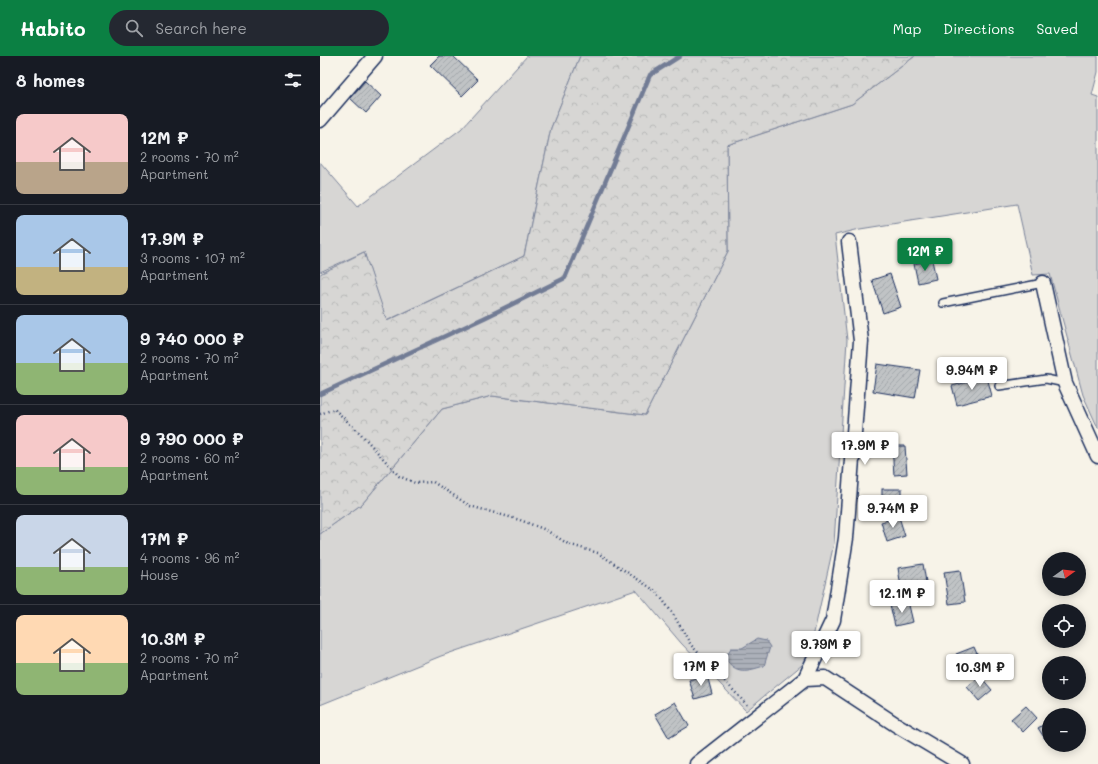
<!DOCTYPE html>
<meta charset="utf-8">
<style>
:root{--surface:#171b24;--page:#242831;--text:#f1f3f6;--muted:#9ea1a6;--line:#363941;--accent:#0b8043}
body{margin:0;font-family:Mali,sans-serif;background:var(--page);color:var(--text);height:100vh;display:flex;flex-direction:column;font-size:15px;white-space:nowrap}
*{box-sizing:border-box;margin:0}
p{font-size:13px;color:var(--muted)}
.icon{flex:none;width:22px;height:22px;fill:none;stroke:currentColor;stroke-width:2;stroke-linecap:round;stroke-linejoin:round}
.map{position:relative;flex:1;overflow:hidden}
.panel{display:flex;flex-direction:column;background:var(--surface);width:320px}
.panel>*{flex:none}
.needle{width:26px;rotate:75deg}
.tools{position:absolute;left:722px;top:496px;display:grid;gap:8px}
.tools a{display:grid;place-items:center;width:44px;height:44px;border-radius:50%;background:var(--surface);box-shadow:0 2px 10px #0003;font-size:20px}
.price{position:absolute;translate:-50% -34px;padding:0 9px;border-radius:4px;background:#fff;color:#222;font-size:13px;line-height:26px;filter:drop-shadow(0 1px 2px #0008)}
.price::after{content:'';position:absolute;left:50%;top:24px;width:12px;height:9px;margin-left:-6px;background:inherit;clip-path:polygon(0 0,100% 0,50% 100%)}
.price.active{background:var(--accent);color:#fff}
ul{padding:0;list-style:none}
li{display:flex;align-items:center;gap:12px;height:100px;padding:0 16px}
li+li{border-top:1px solid var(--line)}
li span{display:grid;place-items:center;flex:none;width:112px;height:80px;border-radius:8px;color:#555}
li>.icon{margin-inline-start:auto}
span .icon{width:48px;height:48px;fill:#fffc;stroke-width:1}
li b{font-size:17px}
h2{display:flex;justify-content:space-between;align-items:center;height:48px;padding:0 16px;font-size:17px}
header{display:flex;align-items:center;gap:24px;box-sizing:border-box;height:56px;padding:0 20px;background:var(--accent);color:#fff}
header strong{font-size:19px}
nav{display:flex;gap:22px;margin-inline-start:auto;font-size:14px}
.search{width:280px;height:36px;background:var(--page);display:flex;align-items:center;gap:10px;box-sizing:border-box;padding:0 14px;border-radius:22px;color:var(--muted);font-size:15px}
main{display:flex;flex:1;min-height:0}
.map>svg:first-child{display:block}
.green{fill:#d7d6d4;stroke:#798299}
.forest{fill:url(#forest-crowns);stroke:#798299}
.water{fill:url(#water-rules);stroke:#727c95}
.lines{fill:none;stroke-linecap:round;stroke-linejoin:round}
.stream{stroke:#727c95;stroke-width:4.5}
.building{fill:url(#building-hatch);stroke:#1b2f5e}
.service-casing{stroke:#1b2f5e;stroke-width:10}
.minor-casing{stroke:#1b2f5e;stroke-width:17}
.path{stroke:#1b2f5e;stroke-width:2.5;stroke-dasharray:1 3;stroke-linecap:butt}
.service{stroke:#f7f3e8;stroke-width:7}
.minor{stroke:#f7f3e8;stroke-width:14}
</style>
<header>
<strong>Habito</strong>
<div class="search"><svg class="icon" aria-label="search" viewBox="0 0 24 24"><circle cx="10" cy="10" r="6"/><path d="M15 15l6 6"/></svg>Search here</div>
<nav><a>Map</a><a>Directions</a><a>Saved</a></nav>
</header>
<main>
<section class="panel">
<h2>8 homes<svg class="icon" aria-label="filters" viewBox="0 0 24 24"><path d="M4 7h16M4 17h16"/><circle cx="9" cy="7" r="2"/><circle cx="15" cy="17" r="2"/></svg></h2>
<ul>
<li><span style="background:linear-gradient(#f6c9c9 60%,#b9a48a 0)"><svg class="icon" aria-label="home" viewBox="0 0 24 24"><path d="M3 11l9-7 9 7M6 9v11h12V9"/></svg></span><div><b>12M ₽</b><p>2 rooms · 70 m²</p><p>Apartment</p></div></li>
<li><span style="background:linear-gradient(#a9c7e8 65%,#c2b280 0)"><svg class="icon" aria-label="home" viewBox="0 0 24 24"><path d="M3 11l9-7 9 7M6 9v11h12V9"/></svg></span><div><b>17.9M ₽</b><p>3 rooms · 107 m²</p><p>Apartment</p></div></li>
<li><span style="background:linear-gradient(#a9c7e8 60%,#8fb573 0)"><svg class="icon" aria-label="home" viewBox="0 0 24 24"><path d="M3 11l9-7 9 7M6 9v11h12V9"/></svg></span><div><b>9 740 000 ₽</b><p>2 rooms · 70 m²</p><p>Apartment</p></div></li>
<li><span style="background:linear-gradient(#f6c9c9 65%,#8fb573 0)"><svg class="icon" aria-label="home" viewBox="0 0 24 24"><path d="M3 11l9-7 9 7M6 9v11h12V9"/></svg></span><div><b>9 790 000 ₽</b><p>2 rooms · 60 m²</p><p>Apartment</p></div></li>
<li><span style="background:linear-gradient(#c9d6e8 65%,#8fb573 0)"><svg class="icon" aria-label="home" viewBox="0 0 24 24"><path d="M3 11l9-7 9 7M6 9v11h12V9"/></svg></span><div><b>17M ₽</b><p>4 rooms · 96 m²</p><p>House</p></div></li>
<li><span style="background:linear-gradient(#ffd9b3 60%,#8fb573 0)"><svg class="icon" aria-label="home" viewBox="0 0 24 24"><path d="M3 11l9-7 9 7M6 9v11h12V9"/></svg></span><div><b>10.3M ₽</b><p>2 rooms · 70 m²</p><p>Apartment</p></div></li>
</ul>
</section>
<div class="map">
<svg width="778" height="708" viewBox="0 0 778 708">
<defs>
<pattern id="forest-crowns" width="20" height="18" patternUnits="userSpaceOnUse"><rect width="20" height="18" fill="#d7d6d4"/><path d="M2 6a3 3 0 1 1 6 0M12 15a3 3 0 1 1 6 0" fill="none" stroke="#b8b8b8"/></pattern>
<pattern id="water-rules" width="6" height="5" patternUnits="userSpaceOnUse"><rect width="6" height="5" fill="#acb0b9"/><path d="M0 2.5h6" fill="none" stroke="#8b909a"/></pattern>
<pattern id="building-hatch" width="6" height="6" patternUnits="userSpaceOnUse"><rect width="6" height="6" fill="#c0c3c5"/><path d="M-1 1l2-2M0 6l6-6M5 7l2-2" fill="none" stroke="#a4a8ac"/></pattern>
</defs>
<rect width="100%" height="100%" fill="#f7f3e8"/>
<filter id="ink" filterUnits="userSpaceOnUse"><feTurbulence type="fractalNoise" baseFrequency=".025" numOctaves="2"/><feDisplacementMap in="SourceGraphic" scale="8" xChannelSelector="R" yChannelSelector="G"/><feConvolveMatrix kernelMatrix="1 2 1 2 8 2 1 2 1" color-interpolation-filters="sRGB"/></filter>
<g filter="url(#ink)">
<g class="green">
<path d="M207 0H260L231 72 204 200 66 265 44 196 0 216V106L38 150 141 73Z"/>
<path d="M595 0H778V16L772 39 778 41V372L763 339 730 218 713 219 697 148 540 173 515 179 527 284 514 487 488 604 426 655 361 587 316 534 121 600 0 649V478L42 448 122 353 172 340 325 359 408 195 407 89 532 48Z"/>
</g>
<path class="forest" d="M260 0H595L532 48 407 89 408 195 325 359 172 340 122 353 42 448 0 478V218L44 196 67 265 204 200 231 72Z"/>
<path class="water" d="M437 583 446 585 450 591 444 610C427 615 416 619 405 602L411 592H422Z"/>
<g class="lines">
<path class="stream" d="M0 338 164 262 245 222 330 19 360 0"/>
</g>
<g class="building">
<path d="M119 0H133L158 24 142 40 110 9Z"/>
<path d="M45 25 61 40 46 57 30 42Z"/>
<path d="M612 204 616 223 598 227 594 208Z"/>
<path d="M570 218 581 251 563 257 552 224Z"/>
<path d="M557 308 600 314 595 342 553 335Z"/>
<path d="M667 321 672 340 637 349 632 330Z"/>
<path d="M572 390H585L587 418 574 419Z"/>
<rect x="562" y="433" width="20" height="10"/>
<path d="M579 461 585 480 567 486 561 466Z"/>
<path d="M603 508 606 526 581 531 578 512Z"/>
<path d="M640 514 645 546 629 548 624 516Z"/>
<path d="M588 545 593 566 575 570 570 549Z"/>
<path d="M654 591 660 605 641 612 636 598Z"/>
<path d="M387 619 392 638 375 643 369 624Z"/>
<path d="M660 620 672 634 659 645 647 631Z"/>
<path d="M355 646 369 670 349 682 335 658Z"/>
<path d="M706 650 717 662 703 676 691 663Z"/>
<path d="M729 665V680L725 683 718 672Z"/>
</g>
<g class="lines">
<defs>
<g id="service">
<path d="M623 247 723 227"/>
<path d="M679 330 726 323 745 327"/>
</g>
<g id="minor">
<path d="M0 64 55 0"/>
<path d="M723 227 745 327 778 400"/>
<path d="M485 623 513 564 526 482 541 285 529 186"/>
<path d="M377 708 485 623 505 622 575 668 642 708"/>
</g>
</defs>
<use href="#service" class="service-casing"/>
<use href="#minor" class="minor-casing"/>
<path class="path" d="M0 358 14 353 41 378 79 420 95 427 113 426 150 450 200 464 226 474 248 488 278 497 337 536 353 558 371 589 427 649H429"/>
<use href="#service" class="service"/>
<use href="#minor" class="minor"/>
</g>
</g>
</svg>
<div class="tools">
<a><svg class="needle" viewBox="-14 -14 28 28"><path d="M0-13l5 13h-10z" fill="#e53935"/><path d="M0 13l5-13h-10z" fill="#9ea1a6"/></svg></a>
<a><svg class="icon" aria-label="locate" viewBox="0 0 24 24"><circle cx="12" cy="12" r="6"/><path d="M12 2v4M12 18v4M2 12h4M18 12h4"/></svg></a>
<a>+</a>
<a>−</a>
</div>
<b class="price active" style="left:605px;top:216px">12M ₽</b>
<b class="price" style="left:652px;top:335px">9.94M ₽</b>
<b class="price" style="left:545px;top:410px">17.9M ₽</b>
<b class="price" style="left:573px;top:473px">9.74M ₽</b>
<b class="price" style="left:582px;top:558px">12.1M ₽</b>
<b class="price" style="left:506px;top:609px">9.79M ₽</b>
<b class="price" style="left:381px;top:631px">17M ₽</b>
<b class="price" style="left:660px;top:632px">10.3M ₽</b>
</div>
</main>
